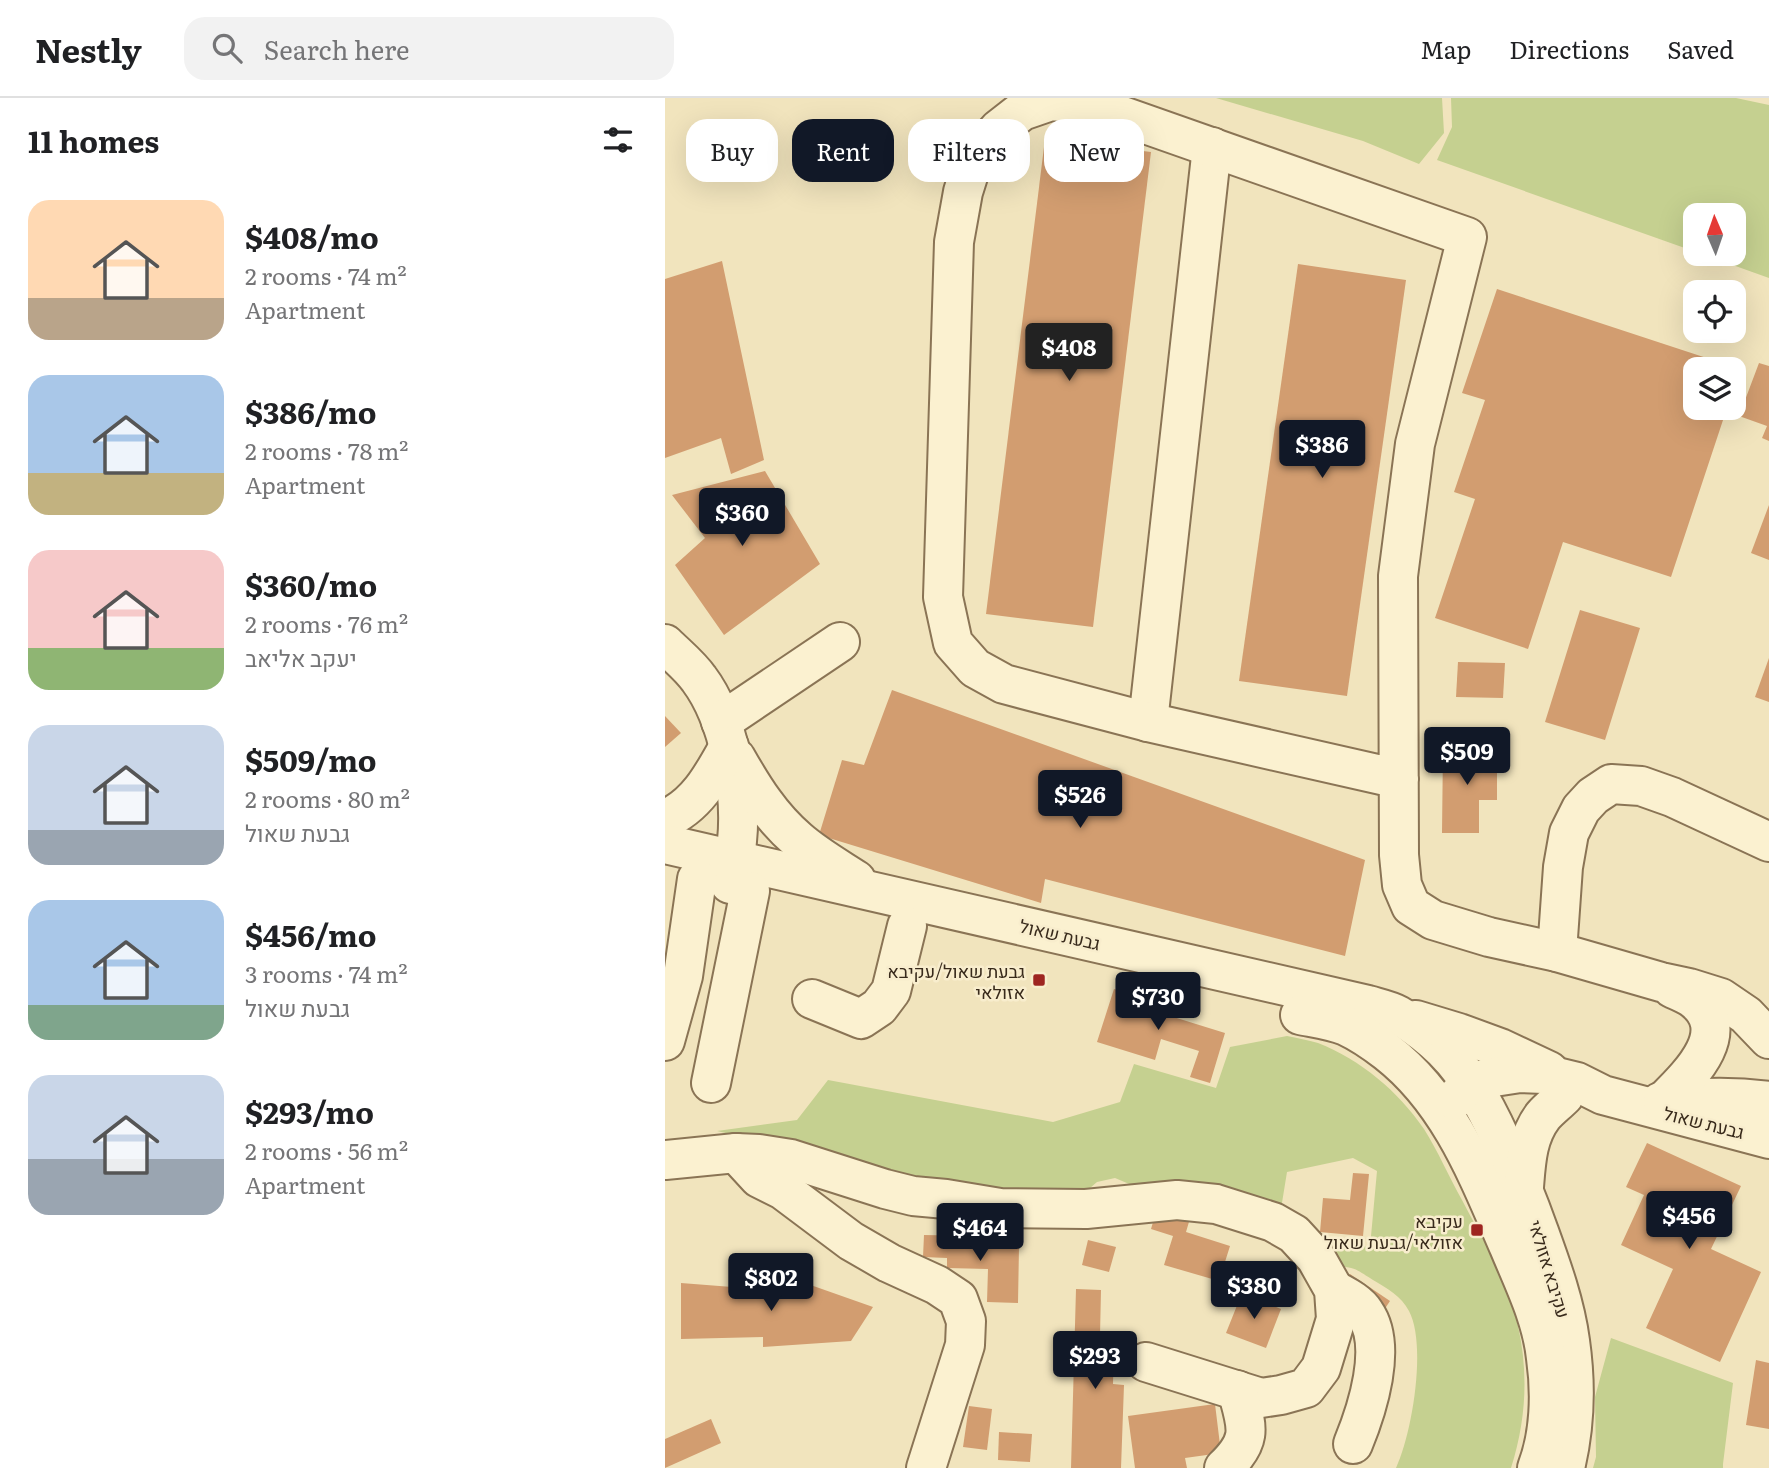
<!DOCTYPE html>
<meta charset="utf-8">
<style>
:root{--surface:#fff;--page:#f2f2f2;--text:#202124;--muted:#757577;--line:#e0e0e0;--accent:#111827}
body{margin:0;font-family:Literata,Heebo,serif;background:var(--page);color:var(--text);height:100vh;display:flex;flex-direction:column;font-size:26px;white-space:nowrap}
*{box-sizing:border-box;margin:0}
p{font-size:23px;color:var(--muted)}
.icon{flex:none;width:38px;height:38px;fill:none;stroke:currentColor;stroke-width:2;stroke-linecap:round;stroke-linejoin:round}
.map{position:relative;flex:1;overflow:hidden}
.drawer{display:flex;flex-direction:column;background:var(--surface);width:665px}
.drawer>*{flex:none}
.guide{position:absolute;left:21px;top:21px;width:665px;height:63px;display:flex;gap:14px}
.needle{width:46px;rotate:358deg}
.fabs{position:absolute;left:1018px;top:105px;display:grid;gap:14px}
.fabs a{display:grid;place-items:center;width:63px;height:63px;border-radius:14px;background:var(--surface);box-shadow:0 7px 28px #0002;font-size:35px}
.price{position:absolute;translate:-50% -60px;padding:0 16px;border-radius:7px;background:var(--accent);color:#fff;font-size:23px;line-height:46px;filter:drop-shadow(0 2px 4px #0008)}
.price::after{content:'';position:absolute;left:50%;top:42px;width:21px;height:16px;margin-left:-10px;background:inherit;clip-path:polygon(0 0,100% 0,50% 100%)}
.price.current{background:#222;color:#fff}
ul{padding:0;list-style:none}
li{display:flex;align-items:center;gap:21px;height:175px;padding:0 28px}
li span{display:grid;place-items:center;flex:none;width:196px;height:140px;border-radius:21px;color:#555}
li>.icon{margin-inline-start:auto}
span .icon{width:84px;height:84px;fill:#fffc;stroke-width:1}
li b{font-size:30px}
h2{display:flex;justify-content:space-between;align-items:center;height:84px;padding:0 28px;font-size:30px}
.pill{padding:0 24px;border-radius:21px;background:var(--surface);box-shadow:0 7px 28px #0002;font-size:24px;line-height:63px}
.pill.current{background:var(--accent);color:#fff}
header{display:flex;align-items:center;gap:42px;box-sizing:border-box;height:98px;padding:0 35px;background:var(--surface);border-bottom:2px solid var(--line)}
header strong{font-size:33px}
nav{display:flex;gap:38px;margin-inline-start:auto;font-size:24px}
.search{width:490px;height:63px;background:var(--page);display:flex;align-items:center;gap:18px;box-sizing:border-box;padding:0 24px;border-radius:21px;color:var(--muted);font-size:26px}
main{display:flex;flex:1;min-height:0}
.map>svg:first-child{display:block}
.green{fill:#c5d090}
.building{fill:#d29d70}
.lines{fill:none;stroke-linecap:round;stroke-linejoin:round}
.minor-casing{stroke:#8a7455;stroke-width:42}
.minor{stroke:#fbf1d0;stroke-width:38}
.poi-dot{fill:#9e2520;stroke:#f8edcd;stroke-width:2.5}
.labels{text-anchor:middle;dominant-baseline:central;stroke-width:5;stroke-linejoin:round;paint-order:stroke}
.street-label{font-size:18px;fill:#382a1b;stroke:#f8edcd}
.poi-label{font-size:18px;fill:#382a1b;stroke:#f8edcd;text-anchor:end}
</style>
<header>
<strong>Nestly</strong>
<div class="search"><svg class="icon" aria-label="search" viewBox="0 0 24 24"><circle cx="10" cy="10" r="6"/><path d="M15 15l6 6"/></svg>Search here</div>
<nav><a>Map</a><a>Directions</a><a>Saved</a></nav>
</header>
<main>
<section class="drawer">
<h2>11 homes<svg class="icon" aria-label="filters" viewBox="0 0 24 24"><path d="M4 7h16M4 17h16"/><circle cx="9" cy="7" r="2"/><circle cx="15" cy="17" r="2"/></svg></h2>
<ul>
<li><span style="background:linear-gradient(#ffd9b3 70%,#b9a48a 0)"><svg class="icon" aria-label="home" viewBox="0 0 24 24"><path d="M3 11l9-7 9 7M6 9v11h12V9"/></svg></span><div><b>$408/mo</b><p>2 rooms · 74 m²</p><p>Apartment</p></div></li>
<li><span style="background:linear-gradient(#a9c7e8 70%,#c2b280 0)"><svg class="icon" aria-label="home" viewBox="0 0 24 24"><path d="M3 11l9-7 9 7M6 9v11h12V9"/></svg></span><div><b>$386/mo</b><p>2 rooms · 78 m²</p><p>Apartment</p></div></li>
<li><span style="background:linear-gradient(#f6c9c9 70%,#8fb573 0)"><svg class="icon" aria-label="home" viewBox="0 0 24 24"><path d="M3 11l9-7 9 7M6 9v11h12V9"/></svg></span><div><b>$360/mo</b><p>2 rooms · 76 m²</p><p>יעקב אליאב</p></div></li>
<li><span style="background:linear-gradient(#c9d6e8 75%,#9aa5b1 0)"><svg class="icon" aria-label="home" viewBox="0 0 24 24"><path d="M3 11l9-7 9 7M6 9v11h12V9"/></svg></span><div><b>$509/mo</b><p>2 rooms · 80 m²</p><p>גבעת שאול</p></div></li>
<li><span style="background:linear-gradient(#a9c7e8 75%,#7fa58c 0)"><svg class="icon" aria-label="home" viewBox="0 0 24 24"><path d="M3 11l9-7 9 7M6 9v11h12V9"/></svg></span><div><b>$456/mo</b><p>3 rooms · 74 m²</p><p>גבעת שאול</p></div></li>
<li><span style="background:linear-gradient(#c9d6e8 60%,#9aa5b1 0)"><svg class="icon" aria-label="home" viewBox="0 0 24 24"><path d="M3 11l9-7 9 7M6 9v11h12V9"/></svg></span><div><b>$293/mo</b><p>2 rooms · 56 m²</p><p>Apartment</p></div></li>
</ul>
</section>
<div class="map">
<svg width="1104" height="1370" viewBox="0 0 1104 1370">
<rect width="100%" height="100%" fill="#f1e4bd"/>
<g class="green">
<path d="M551 0H777L779 35 754 66 698 43Z"/>
<path d="M786 0H1071L1104 7V180L1037 156H1069V117H1031V154L772 62 787 29Z"/>
<path d="M622 938C632 940 643 942 653 945 696 962 733 993 759 1031 773 1053 784 1079 797 1102 808 1124 821 1145 832 1168 863 1233 868 1301 846 1370H731C747 1336 762 1247 744 1213 736 1198 723 1191 708 1182 692 1172 689 1168 669 1169L657 1143 705 1149 712 1073 688 1060 622 1074 615 1117 488 1096 450 1080 432 1084 410 1103 332 1099 52 1033 132 1022 163 982 388 1024 455 1004 469 966 551 990 565 949Z"/>
<path d="M946 1240 1068 1285 1058 1366V1370H928L931 1359 930 1299Z"/>
</g>
<g class="building">
<path d="M380 41 486 54 428 529 321 516Z"/>
<path d="M57 163 99 362 66 376 56 340 0 360V181Z"/>
<path d="M633 166 741 182 682 598 574 583Z"/>
<path d="M832 191 1075 271 1070 288 1069 271H1031V310H1062L1006 479 898 444 863 551 770 520 810 401 789 394 820 302 797 295Z"/>
<path d="M1094 265 1104 268V343L1097 340 1102 328 1074 318Z"/>
<path d="M100 373 155 466 59 537 10 467 40 440 7 397Z"/>
<path d="M1104 407V462L1086 455Z"/>
<path d="M915 512 975 530 940 642 880 624Z"/>
<path d="M1104 560V604L1090 599Z"/>
<path d="M793 564 840 565 838 600 791 599Z"/>
<path d="M227 592 700 762 680 858 380 781 376 805 154 737 177 662 199 667Z"/>
<path d="M0 618 16 635 0 649Z"/>
<path d="M778 650H832V702H814V735H777Z"/>
<path d="M449 891 505 908 502 917 560 935 545 985 525 979 534 953 496 941 490 962 432 944Z"/>
<path d="M982 1045 1076 1088 1046 1151 1096 1174 1055 1264 981 1230 1008 1171 956 1147 979 1097 961 1089Z"/>
<path d="M688 1075 704 1076 698 1138 655 1134 658 1100 685 1102Z"/>
<path d="M493 1107 526 1117 521 1134 565 1148 554 1183 499 1167 508 1138 486 1131Z"/>
<path d="M259 1137 313 1138 312 1148 354 1149 353 1205 322 1204 323 1171 282 1170V1160L258 1159Z"/>
<path d="M423 1142 451 1149 444 1174 417 1167Z"/>
<path d="M103 1172 208 1209 186 1243 98 1249V1239L16 1241V1185L104 1192Z"/>
<path d="M685 1176 725 1203 715 1218 676 1191Z"/>
<path d="M411 1191 436 1192 435 1237H449L448 1286 459 1287 456 1370H406Z"/>
<path d="M577 1195 616 1211 601 1250 561 1235Z"/>
<path d="M1091 1262 1104 1265V1331L1081 1327Z"/>
<path d="M550 1306 556 1355 520 1360 522 1370H470L463 1318Z"/>
<path d="M304 1308 327 1311 322 1352 298 1349Z"/>
<path d="M46 1321 56 1345 0 1370V1341Z"/>
<path d="M334 1334 367 1336 365 1364 333 1362Z"/>
</g>
<g class="lines">
<defs>
<g id="minor">
<path d="M0 546C11 557 25 568 34 581 64 621 77 694 72 743 71 757 67 772 65 786"/>
<path d="M56 624 175 544"/>
<path d="M483 624 547 49"/>
<path d="M71 660C88 690 106 719 133 742 150 757 171 769 191 782"/>
<path d="M734 681 483 624 339 586 310 570 288 545 278 499 289 144 298 94 309 59 334 31 357 13 386 3 429 8 802 139 750 346 733 478 734 757 737 787 746 808 768 822 824 839 892 854 996 884 1024 890 1056 900 1081 917 1104 941"/>
<path d="M0 721C32 708 48 677 64 648"/>
<path d="M0 746 703 907C713 910 724 912 733 917 745 924 757 933 768 942 800 969 819 1005 836 1042 850 1071 862 1100 873 1131 886 1167 900 1205 905 1243 911 1285 910 1329 900 1370"/>
<path d="M892 854 898 769 904 735 916 711 928 698 946 686 976 688 1007 699 1104 744"/>
<path d="M147 901 196 921 214 909 226 893 242 828"/>
<path d="M635 917C650 920 667 922 681 928 696 935 709 944 722 954 785 1003 813 1078 844 1149 859 1185 877 1221 881 1260 886 1295 885 1336 872 1370"/>
<path d="M751 922 794 935 835 950 884 973"/>
<path d="M0 943 18 878 32 781"/>
<path d="M46 985 85 793"/>
<path d="M789 1002 806 984 829 979 855 975 879 976 912 984 938 997 1104 1041"/>
<path d="M995 1004C1031 999 1067 998 1104 1003"/>
<path d="M998 1004C1024 978 1072 933 1027 900 1021 896 1013 893 1007 890"/>
<path d="M71 1055 94 1080 118 1092 186 1143 224 1165 272 1187 293 1201 301 1223 300 1247 261 1370"/>
<path d="M0 1062 71 1055 94 1056 126 1061 220 1091 248 1098 281 1101 335 1110 421 1111 512 1102 551 1106 608 1124 629 1136 651 1160 669 1192 671 1221 656 1270 641 1290 616 1297 596 1300 481 1264"/>
<path d="M859 1089C861 1064 862 1039 878 1018 884 1011 892 1005 899 998"/>
<path d="M669 1192C680 1198 693 1204 700 1215 723 1248 702 1312 688 1346"/>
<path d="M559 1370C589 1341 582 1329 572 1292"/>
</g>
</defs>
<use href="#minor" class="minor-casing"/>
<use href="#minor" class="minor"/>
</g>
<g class="poi-dot">
<rect x="367" y="875" width="14" height="14" rx="3.5"/>
<rect x="805" y="1125" width="14" height="14" rx="3.5"/>
</g>
<g class="labels">
<g class="street-label">
<text transform="translate(395 836) rotate(13)">גבעת שאול</text>
<text transform="translate(1039 1024) rotate(14)">גבעת שאול</text>
<text transform="translate(885 1171) rotate(73)">עקיבא אזולאי</text>
</g>
<g class="poi-label">
<text x="360" y="872">גבעת שאול/עקיבא<tspan x="360" dy="21">אזולאי</tspan></text>
<text x="798" y="1122">עקיבא<tspan x="798" dy="21">אזולאי/גבעת שאול</tspan></text>
</g>
</g>
</svg>
<div class="fabs">
<a><svg class="needle" viewBox="-14 -14 28 28"><path d="M0-13l5 13h-10z" fill="#e53935"/><path d="M0 13l5-13h-10z" fill="#757577"/></svg></a>
<a><svg class="icon" aria-label="locate" viewBox="0 0 24 24"><circle cx="12" cy="12" r="6"/><path d="M12 2v4M12 18v4M2 12h4M18 12h4"/></svg></a>
<a><svg class="icon" aria-label="layers" viewBox="0 0 24 24"><path d="M12 4l9 5-9 5-9-5zM3 14l9 5 9-5"/></svg></a>
</div>
<b class="price current" style="left:404px;top:285px">$408</b>
<b class="price" style="left:657px;top:382px">$386</b>
<b class="price" style="left:77px;top:450px">$360</b>
<b class="price" style="left:802px;top:689px">$509</b>
<b class="price" style="left:415px;top:732px">$526</b>
<b class="price" style="left:493px;top:934px">$730</b>
<b class="price" style="left:1024px;top:1153px">$456</b>
<b class="price" style="left:315px;top:1165px">$464</b>
<b class="price" style="left:106px;top:1215px">$802</b>
<b class="price" style="left:589px;top:1223px">$380</b>
<b class="price" style="left:430px;top:1293px">$293</b>
<div class="guide">
<a class="pill">Buy</a>
<a class="pill current">Rent</a>
<a class="pill">Filters</a>
<a class="pill">New</a>
</div>
</div>
</main>
